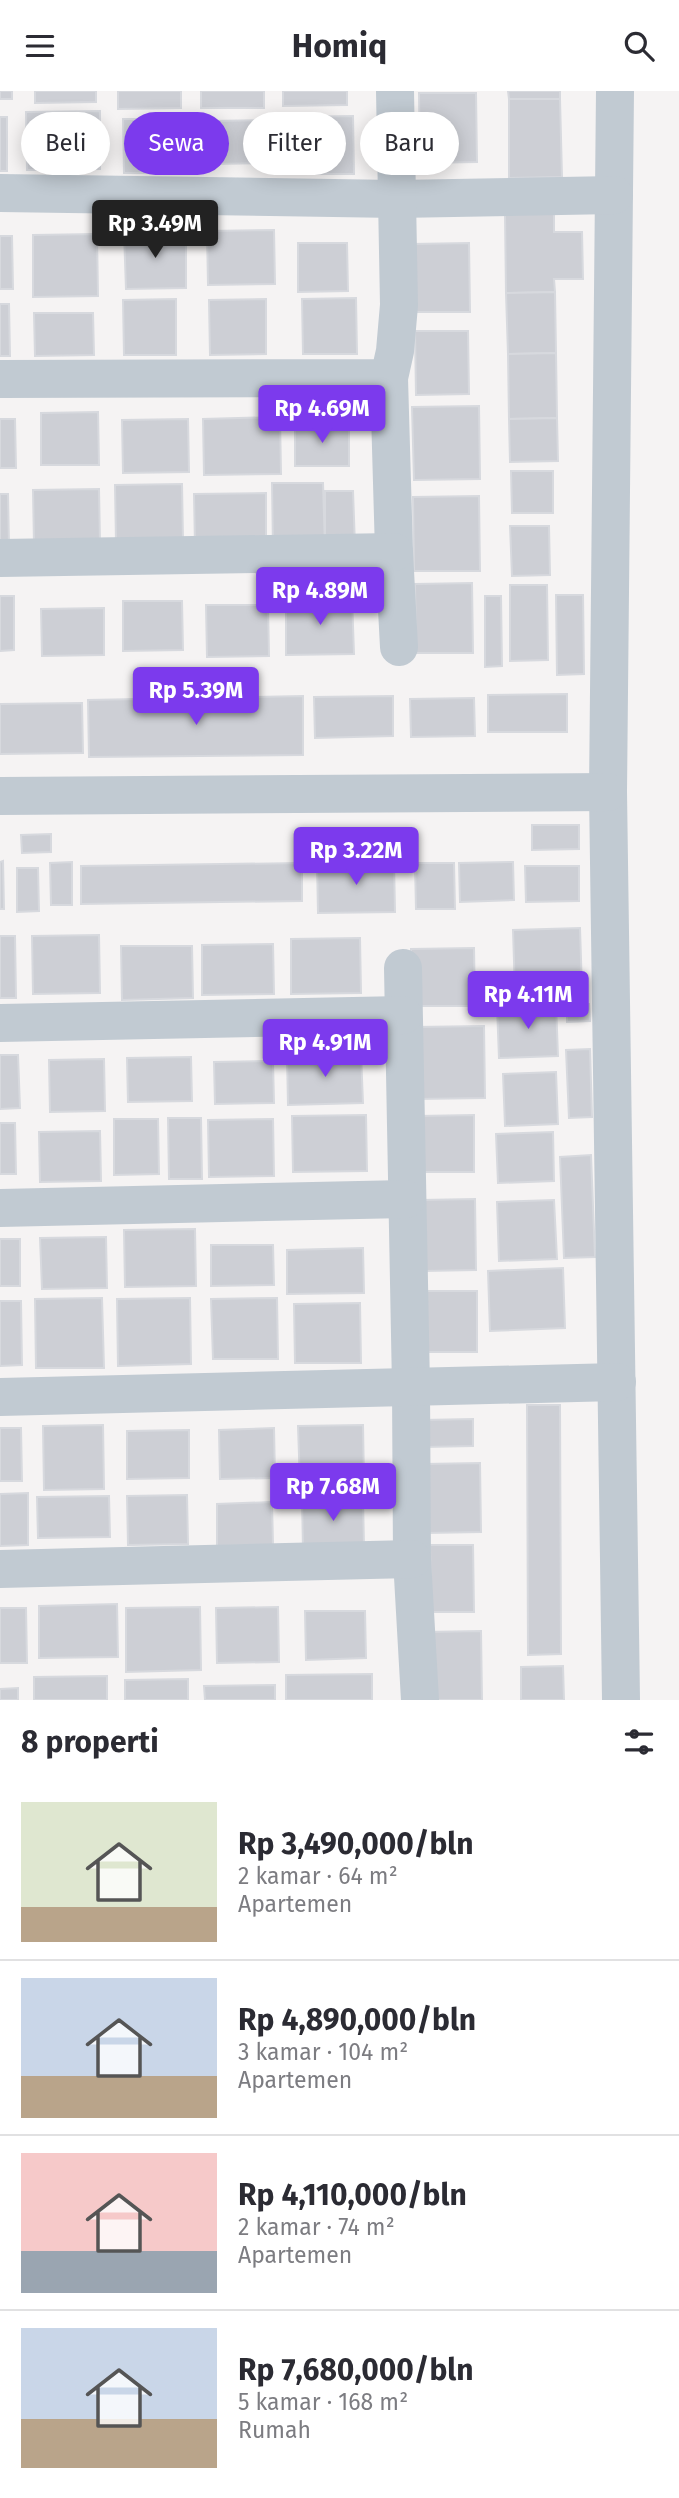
<!DOCTYPE html>
<html lang="id">
<meta charset="utf-8">
<style>
:root{--surface:#fff;--page:#f7f7f7;--text:#2b2b33;--muted:#7c7c81;--line:#e1e1e2;--accent:#7c3aed}
body{margin:0;font-family:"Fira Sans",sans-serif;background:var(--page);color:var(--text);height:100vh;display:flex;flex-direction:column;font-size:26px;white-space:nowrap}
*{box-sizing:border-box;margin:0}
p{font-size:23px;color:var(--muted)}
.icon{flex:none;width:38px;height:38px;fill:none;stroke:currentColor;stroke-width:2;stroke-linecap:round;stroke-linejoin:round}
.map{position:relative;height:1609px;overflow:hidden}
.panel{display:flex;flex-direction:column;background:var(--surface);flex:1}
.panel>*{flex:none}
.guide{position:absolute;left:21px;top:21px;width:637px;height:63px;display:flex;gap:14px}
.price{position:absolute;translate:-50% -60px;padding:0 16px;border-radius:7px;background:var(--accent);color:#fff;font-size:23px;line-height:46px;filter:drop-shadow(0 2px 4px #0008)}
.price::after{content:'';position:absolute;left:50%;top:42px;width:21px;height:16px;margin-left:-10px;background:inherit;clip-path:polygon(0 0,100% 0,50% 100%)}
.price.selected{background:#222;color:#fff}
ul{padding:0;list-style:none}
li{display:flex;align-items:center;gap:21px;height:175px;padding:0 21px}
li+li{border-top:2px solid var(--line)}
li span{display:grid;place-items:center;flex:none;width:196px;height:140px;border-radius:0px;color:#555}
li>.icon{margin-inline-start:auto}
span .icon{width:84px;height:84px;fill:#fffc;stroke-width:1}
li b{font-size:30px}
h2{display:flex;justify-content:space-between;align-items:center;height:84px;padding:0 21px;font-size:30px}
.chip{padding:0 24px;border-radius:32px;background:var(--surface);box-shadow:0 4px 18px #0003;font-size:24px;line-height:63px}
.chip.selected{background:var(--accent);color:#fff}
header{display:flex;justify-content:space-between;align-items:center;height:91px;padding:0 21px;background:var(--surface);font-size:32px;font-weight:700}
.map>svg:first-child{display:block}
.building{fill:#cdcfd5;stroke:#d7d9de;stroke-width:2}
.lines{fill:none;stroke-linecap:round;stroke-linejoin:round}
.minor{stroke:#c1cad2;stroke-width:38}
</style>
<header><svg class="icon" aria-label="menu" viewBox="0 0 24 24"><path d="M4 6h16M4 12h16M4 18h16"/></svg>Homiq<svg class="icon" aria-label="search" viewBox="0 0 24 24"><circle cx="10" cy="10" r="6"/><path d="M15 15l6 6"/></svg></header>
<div class="map">
<svg width="679" height="1609" viewBox="0 0 679 1609">
<rect width="100%" height="100%" fill="#f5f3f3"/>
<g class="building">
<rect x="0" y="0" width="12" height="8"/>
<path d="M35 0H96V11L35 12Z"/>
<path d="M118 0H181V17L118 18Z"/>
<rect x="201" y="0" width="63" height="17"/>
<path d="M283 0H347V14L283 15Z"/>
<path d="M508 0H560V8H509Z"/>
<path d="M419 2H476L477 71 420 72Z"/>
<path d="M509 8H560L562 86 509 87Z"/>
<path d="M100 20V78L27 79 26 21Z"/>
<path d="M353 25 354 83H295L294 26Z"/>
<rect x="0" y="26" width="7" height="54"/>
<path d="M123 28H183L184 82H124Z"/>
<path d="M270 29 271 72 210 73 209 30Z"/>
<path d="M554 122V141H582L583 188H554L555 201 506 202 505 123Z"/>
<path d="M274 139 275 193 208 194 207 140Z"/>
<path d="M186 140V197L126 198 124 141Z"/>
<path d="M97 143 98 205 33 206V144Z"/>
<path d="M0 145H12L13 198H0Z"/>
<path d="M298 152H347L348 200 298 201Z"/>
<path d="M469 152 470 221H413L412 153Z"/>
<path d="M555 201 556 262 508 263 506 202Z"/>
<path d="M356 207 357 263H303L302 208Z"/>
<path d="M176 208V264H124L123 209Z"/>
<path d="M266 208V263L210 264 209 209Z"/>
<path d="M0 213H9L10 265H0Z"/>
<path d="M34 222H93L94 264 35 265Z"/>
<path d="M415 240H468L469 303 416 304Z"/>
<path d="M556 262 557 327 509 328 508 263Z"/>
<path d="M479 315 480 388 414 389 412 316Z"/>
<path d="M98 321 99 374H41V322Z"/>
<path d="M280 326 281 383 204 384 203 328Z"/>
<path d="M557 327 558 370 510 371 509 328Z"/>
<path d="M0 328H15L16 377H0Z"/>
<path d="M188 328 189 381 123 382 122 329Z"/>
<path d="M349 333V375H295V334Z"/>
<path d="M511 380H553V422H512Z"/>
<path d="M272 392H323L325 456 273 457Z"/>
<path d="M182 393 183 450 116 451 115 394Z"/>
<path d="M99 398 100 452 34 453 33 399Z"/>
<path d="M325 400H353L355 455 325 456Z"/>
<path d="M266 402V454L195 455 194 403Z"/>
<path d="M0 403H8L9 455H0Z"/>
<path d="M479 405 480 480H414L413 406Z"/>
<path d="M510 435H549L550 484 512 485Z"/>
<path d="M472 492 473 562H416L415 493Z"/>
<path d="M510 494H547L548 569 510 570Z"/>
<path d="M556 504H583L584 583 557 584Z"/>
<path d="M0 505H14V559L0 560Z"/>
<path d="M485 505H501L502 575 485 576Z"/>
<path d="M352 507 354 563 286 564V508Z"/>
<path d="M123 510H182L183 559 123 560Z"/>
<path d="M206 514H268L269 565 207 566Z"/>
<path d="M104 517V564L42 565 41 518Z"/>
<path d="M567 603V641H488V604Z"/>
<path d="M303 605V664L89 666 88 609Z"/>
<path d="M393 605V645L315 647 314 606Z"/>
<path d="M474 607 475 645 411 646 410 608Z"/>
<path d="M82 612 83 662 0 663V613Z"/>
<path d="M532 734H579V758L532 759Z"/>
<path d="M51 743V761L22 762 21 744Z"/>
<path d="M3 770 4 818H0V771Z"/>
<path d="M394 770 395 821 318 822 317 771Z"/>
<path d="M72 771V814H51L50 772Z"/>
<path d="M513 771 514 809 460 811 459 772Z"/>
<path d="M302 772V810L81 813V775Z"/>
<path d="M415 772H454L455 818H416Z"/>
<path d="M525 775H579V810L526 811Z"/>
<path d="M17 777H38L39 820 17 821Z"/>
<path d="M580 837 582 899 515 901 513 839Z"/>
<path d="M99 844 100 902 33 903 32 845Z"/>
<path d="M0 845H15L16 907H0Z"/>
<path d="M360 847 361 902 291 903V848Z"/>
<path d="M273 853 274 903 202 904V854Z"/>
<path d="M121 855H192L193 907 122 909Z"/>
<path d="M474 857 475 915H412L411 858Z"/>
<path d="M556 913 558 965 499 967 497 915Z"/>
<path d="M589 913 590 930 567 931V914Z"/>
<path d="M484 935 485 1007 417 1008 416 936Z"/>
<path d="M590 958 592 1026 569 1027 566 959Z"/>
<path d="M361 963 363 1012 288 1014 287 964Z"/>
<path d="M0 964H18L20 1017 0 1018Z"/>
<path d="M191 966 192 1010 128 1011 127 967Z"/>
<path d="M104 968 105 1020 50 1021 49 969Z"/>
<path d="M273 970 274 1012 215 1013 214 971Z"/>
<path d="M556 981 558 1033 505 1035 503 983Z"/>
<path d="M366 1024 367 1080 293 1081 292 1025Z"/>
<path d="M474 1024V1081H421L419 1025Z"/>
<path d="M168 1027H201L202 1088H169Z"/>
<path d="M114 1028H158L159 1083 114 1084Z"/>
<path d="M273 1028 274 1085 209 1086 208 1029Z"/>
<path d="M0 1032H15L16 1083H0Z"/>
<path d="M100 1040 101 1090 40 1091 39 1041Z"/>
<path d="M553 1041 554 1090 498 1092 496 1043Z"/>
<path d="M591 1064 595 1166 564 1167 560 1066Z"/>
<path d="M475 1108 476 1179 424 1180 422 1109Z"/>
<path d="M554 1109 557 1168 499 1170 497 1111Z"/>
<path d="M195 1138 196 1195 125 1196 124 1139Z"/>
<path d="M106 1146 107 1197 42 1198 40 1147Z"/>
<rect x="0" y="1148" width="20" height="47"/>
<path d="M211 1154H273L274 1194 211 1195Z"/>
<path d="M363 1157 364 1202 287 1203V1159Z"/>
<path d="M563 1177 565 1237 490 1240 488 1180Z"/>
<rect x="417" y="1200" width="60" height="61"/>
<path d="M102 1207 104 1277H36L35 1208Z"/>
<path d="M190 1207 191 1273 118 1275 117 1208Z"/>
<path d="M277 1207 278 1268H213L211 1208Z"/>
<path d="M0 1210H21L22 1274 0 1275Z"/>
<path d="M360 1212 361 1272H295L294 1213Z"/>
<path d="M527 1314H560L561 1563 528 1564Z"/>
<path d="M473 1328V1355L424 1356 423 1329Z"/>
<path d="M103 1334 104 1398 44 1399 43 1335Z"/>
<path d="M363 1334 364 1392 300 1393 298 1335Z"/>
<path d="M0 1337H21L22 1390H0Z"/>
<path d="M274 1337 275 1387 220 1388 219 1339Z"/>
<path d="M189 1339V1387L127 1388V1340Z"/>
<path d="M480 1372 481 1441 427 1442 425 1373Z"/>
<path d="M28 1402V1454L0 1455V1403Z"/>
<path d="M187 1404 188 1453 128 1454 127 1405Z"/>
<path d="M109 1405 110 1446 38 1447 37 1406Z"/>
<path d="M363 1407 364 1457 303 1458 302 1408Z"/>
<path d="M272 1411 273 1454 217 1455V1413Z"/>
<path d="M430 1454H473L474 1521H431Z"/>
<path d="M117 1513 118 1566 39 1567V1515Z"/>
<path d="M200 1516 201 1579 126 1581V1517Z"/>
<path d="M278 1516 279 1571 217 1572 216 1517Z"/>
<path d="M0 1517H26L27 1572H0Z"/>
<path d="M305 1520H365L366 1567 306 1569Z"/>
<path d="M481 1540 482 1609H427L426 1541Z"/>
<path d="M563 1575 564 1609H521V1576Z"/>
<path d="M372 1583V1609H286V1584Z"/>
<path d="M107 1585V1609H34V1586Z"/>
<path d="M188 1588V1609H125V1589Z"/>
<path d="M275 1594V1609H205L204 1595Z"/>
<path d="M18 1597V1609H0V1598Z"/>
</g>
<g class="lines">
<g class="minor">
<path d="M615 0 608 701 621 1609"/>
<path d="M0 102 397 108 614 104"/>
<path d="M389 287 394 461 399 556"/>
<path d="M0 288 389 287 395 260 399 214 395 0"/>
<path d="M0 467 394 461"/>
<path d="M0 705 608 701"/>
<path d="M403 877 411 1296 412 1468 420 1609"/>
<path d="M0 932 403 924"/>
<path d="M0 1117 406 1108"/>
<path d="M0 1306 617 1291"/>
<path d="M0 1478 412 1468"/>
</g>
</g>
</svg>
<b class="price selected" style="left:155px;top:169px">Rp 3.49M</b>
<b class="price" style="left:322px;top:354px">Rp 4.69M</b>
<b class="price" style="left:320px;top:536px">Rp 4.89M</b>
<b class="price" style="left:196px;top:636px">Rp 5.39M</b>
<b class="price" style="left:356px;top:796px">Rp 3.22M</b>
<b class="price" style="left:528px;top:940px">Rp 4.11M</b>
<b class="price" style="left:325px;top:988px">Rp 4.91M</b>
<b class="price" style="left:333px;top:1432px">Rp 7.68M</b>
<div class="guide">
<a class="chip">Beli</a>
<a class="chip selected">Sewa</a>
<a class="chip">Filter</a>
<a class="chip">Baru</a>
</div>
</div>
<section class="panel">
<h2>8 properti<svg class="icon" aria-label="filters" viewBox="0 0 24 24"><path d="M4 7h16M4 17h16"/><circle cx="9" cy="7" r="2"/><circle cx="15" cy="17" r="2"/></svg></h2>
<ul>
<li><span style="background:linear-gradient(#dfe7d0 75%,#b9a48a 0)"><svg class="icon" aria-label="home" viewBox="0 0 24 24"><path d="M3 11l9-7 9 7M6 9v11h12V9"/></svg></span><div><b>Rp 3,490,000/bln</b><p>2 kamar · 64 m²</p><p>Apartemen</p></div></li>
<li><span style="background:linear-gradient(#c9d6e8 70%,#b9a48a 0)"><svg class="icon" aria-label="home" viewBox="0 0 24 24"><path d="M3 11l9-7 9 7M6 9v11h12V9"/></svg></span><div><b>Rp 4,890,000/bln</b><p>3 kamar · 104 m²</p><p>Apartemen</p></div></li>
<li><span style="background:linear-gradient(#f6c9c9 70%,#9aa5b1 0)"><svg class="icon" aria-label="home" viewBox="0 0 24 24"><path d="M3 11l9-7 9 7M6 9v11h12V9"/></svg></span><div><b>Rp 4,110,000/bln</b><p>2 kamar · 74 m²</p><p>Apartemen</p></div></li>
<li><span style="background:linear-gradient(#c9d6e8 65%,#b9a48a 0)"><svg class="icon" aria-label="home" viewBox="0 0 24 24"><path d="M3 11l9-7 9 7M6 9v11h12V9"/></svg></span><div><b>Rp 7,680,000/bln</b><p>5 kamar · 168 m²</p><p>Rumah</p></div></li>
</ul>
</section>
